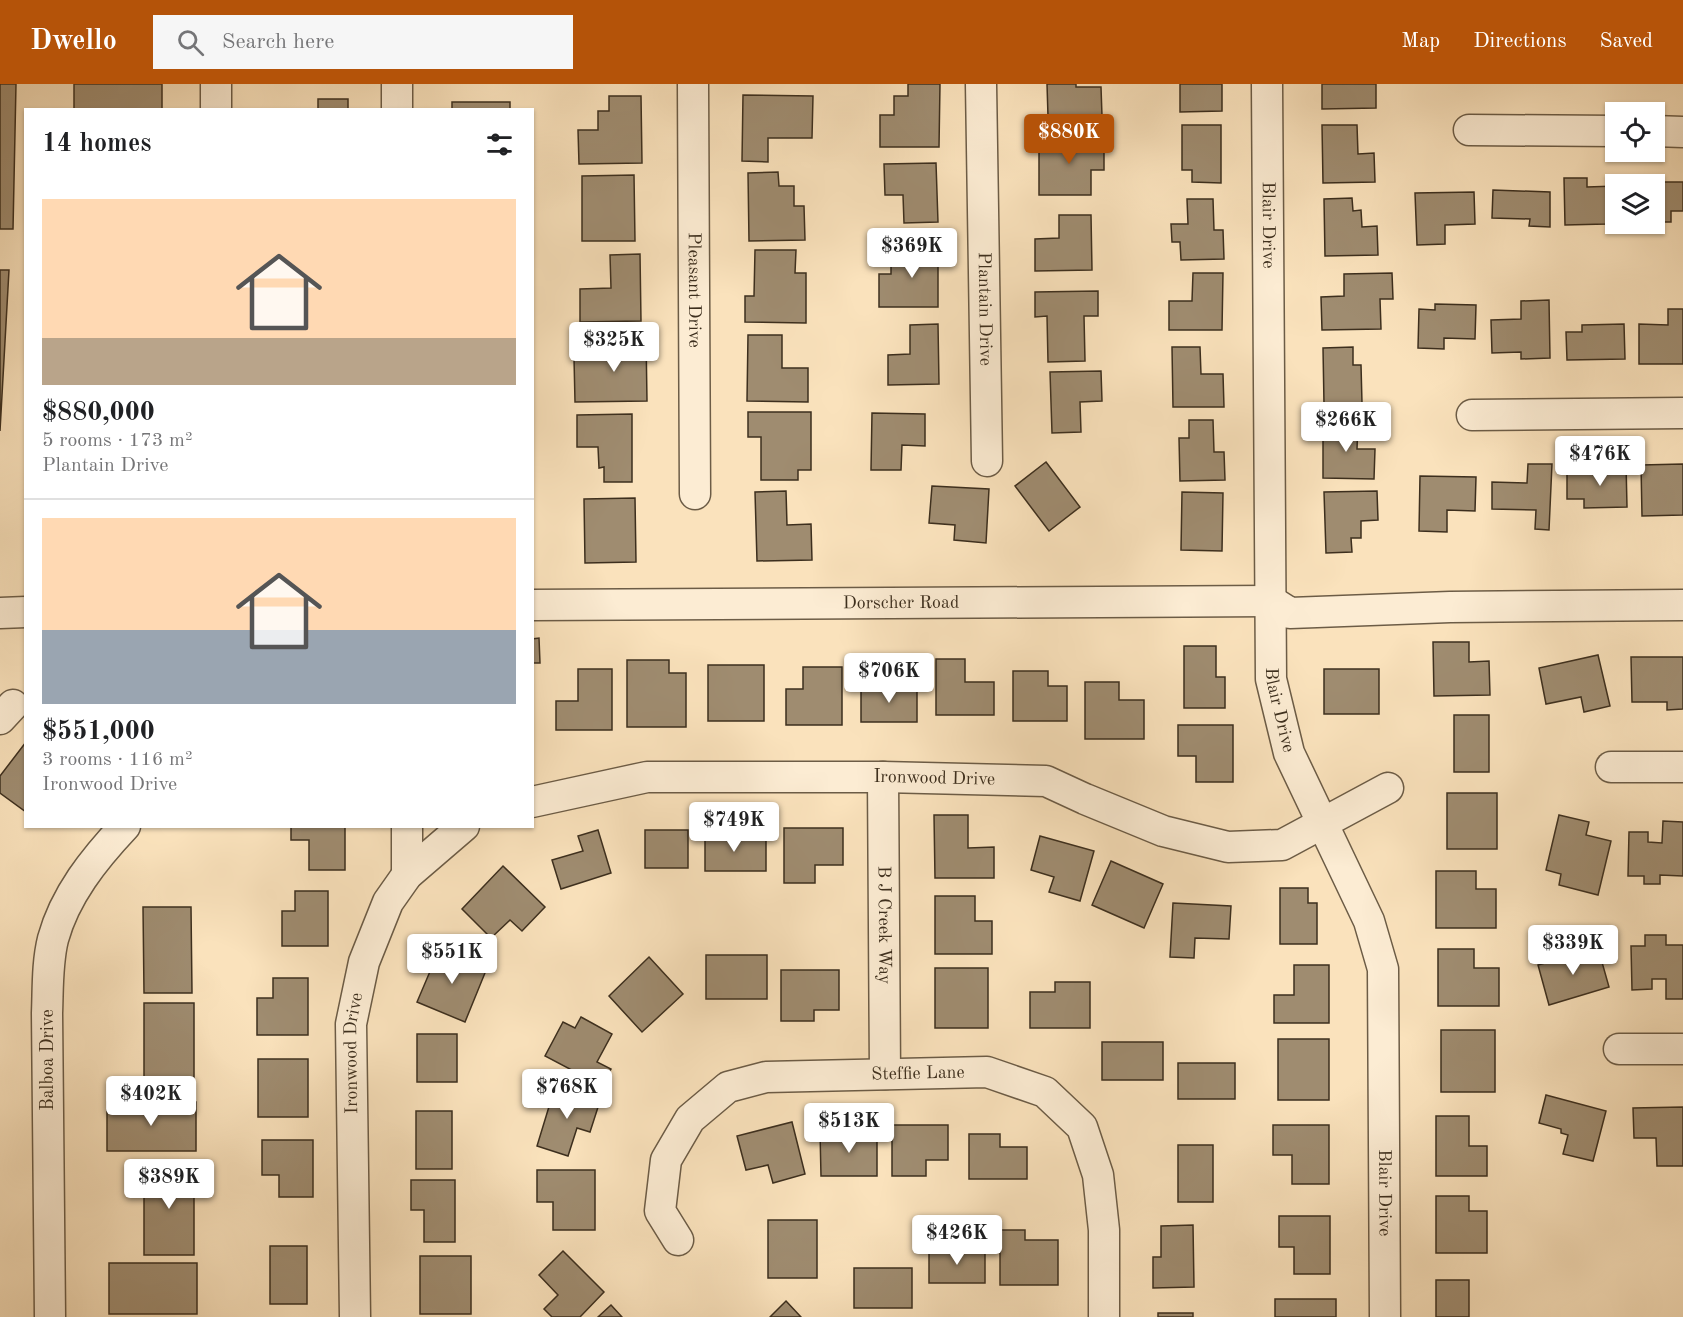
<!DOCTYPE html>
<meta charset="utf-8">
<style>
:root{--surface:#fff;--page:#f6f6f6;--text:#202124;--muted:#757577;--line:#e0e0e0;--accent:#b45309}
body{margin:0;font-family:"Old Standard TT",serif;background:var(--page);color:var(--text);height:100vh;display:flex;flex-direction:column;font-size:22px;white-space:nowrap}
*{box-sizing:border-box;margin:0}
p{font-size:20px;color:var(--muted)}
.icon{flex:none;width:33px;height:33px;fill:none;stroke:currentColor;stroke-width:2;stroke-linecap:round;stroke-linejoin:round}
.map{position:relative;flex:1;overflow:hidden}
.panel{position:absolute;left:24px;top:24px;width:510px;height:720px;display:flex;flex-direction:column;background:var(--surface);border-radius:0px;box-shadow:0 2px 4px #0004}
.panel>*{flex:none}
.buttons{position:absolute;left:1605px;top:18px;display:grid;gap:12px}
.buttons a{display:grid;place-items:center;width:60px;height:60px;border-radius:0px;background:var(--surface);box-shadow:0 2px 4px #0004;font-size:30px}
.price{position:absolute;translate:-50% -51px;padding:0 14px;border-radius:6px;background:#fff;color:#222;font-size:20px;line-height:39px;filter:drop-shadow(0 2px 3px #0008)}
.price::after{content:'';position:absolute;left:50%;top:36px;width:18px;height:14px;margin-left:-9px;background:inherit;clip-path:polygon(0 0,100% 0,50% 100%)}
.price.on{background:var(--accent);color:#fff}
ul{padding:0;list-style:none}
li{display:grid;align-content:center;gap:12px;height:318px;padding:0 18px}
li+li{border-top:2px solid var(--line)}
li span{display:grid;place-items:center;height:186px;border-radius:0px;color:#555}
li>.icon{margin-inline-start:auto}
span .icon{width:108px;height:108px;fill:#fffc;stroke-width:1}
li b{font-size:26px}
h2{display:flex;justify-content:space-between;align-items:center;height:72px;padding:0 18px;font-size:26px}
header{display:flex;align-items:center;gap:36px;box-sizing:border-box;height:84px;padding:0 30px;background:var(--accent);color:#fff}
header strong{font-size:28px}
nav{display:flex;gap:33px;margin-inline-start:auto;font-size:21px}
.search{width:420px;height:54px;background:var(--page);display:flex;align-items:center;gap:15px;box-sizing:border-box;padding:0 21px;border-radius:0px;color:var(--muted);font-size:22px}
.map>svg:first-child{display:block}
.building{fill:#9f8c70;stroke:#3d2f1e;stroke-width:1.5}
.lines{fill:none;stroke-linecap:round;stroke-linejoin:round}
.minor-casing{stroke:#6c5c46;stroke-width:33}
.minor{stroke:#fcecd3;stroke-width:30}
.labels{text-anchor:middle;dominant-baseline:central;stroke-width:6;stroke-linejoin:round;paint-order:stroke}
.street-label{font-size:18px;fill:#3d2f1e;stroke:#fcecd3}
</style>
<header>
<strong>Dwello</strong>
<div class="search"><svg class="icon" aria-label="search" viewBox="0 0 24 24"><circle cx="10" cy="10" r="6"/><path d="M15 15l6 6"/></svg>Search here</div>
<nav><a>Map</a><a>Directions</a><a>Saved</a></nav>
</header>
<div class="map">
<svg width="1683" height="1233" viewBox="0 0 1683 1233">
<rect width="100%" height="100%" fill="#fae2bc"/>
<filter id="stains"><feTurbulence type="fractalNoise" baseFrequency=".00333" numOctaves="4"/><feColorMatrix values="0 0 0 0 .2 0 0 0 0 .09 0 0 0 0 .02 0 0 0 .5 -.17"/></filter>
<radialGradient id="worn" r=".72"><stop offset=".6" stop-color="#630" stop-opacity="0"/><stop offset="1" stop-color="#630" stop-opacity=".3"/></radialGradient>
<g class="building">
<path d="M0 0H16L13 145H0Z"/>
<rect x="74" y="0" width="88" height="26"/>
<path d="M908 0H940L939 63H880V31H894V12H908Z"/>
<path d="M1047 0H1076V3H1101L1102 32H1048Z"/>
<path d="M1180 0H1222V27L1180 28Z"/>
<path d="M1322 0H1376V24L1322 25Z"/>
<path d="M743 11 813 12 812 54H768V78L742 77Z"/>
<path d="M609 12H641L642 79 579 80 578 46H598V27H609Z"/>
<rect x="318" y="15" width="30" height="11"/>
<rect x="452" y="18" width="58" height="8"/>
<path d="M1182 41H1221V99L1192 98V86H1182Z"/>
<path d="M1322 41H1357L1358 70 1374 69 1375 98 1323 99Z"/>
<path d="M1039 54H1104V86H1091V111H1039Z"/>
<path d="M936 79 938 138 904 139 903 111H885L884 80Z"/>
<path d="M778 88 779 102H794V122H804L805 156 749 157 748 89Z"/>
<path d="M634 91 635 157H582V92Z"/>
<path d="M1564 94H1587V103L1616 102V129H1606V140L1565 141Z"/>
<path d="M1638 98H1683V127H1671V138H1654V100H1639Z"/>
<path d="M1493 106 1550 108V143L1529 142 1530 135 1492 134Z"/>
<path d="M1474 108 1475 140 1445 141V160L1417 161 1415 109Z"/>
<path d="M1352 114 1353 127 1361 126 1362 143 1377 142 1378 171 1325 172 1324 115Z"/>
<path d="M1187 115H1213L1214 146H1223L1224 175 1181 176 1180 158H1172L1171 140H1188Z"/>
<path d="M1059 131H1091L1092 186 1035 187V155L1059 154Z"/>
<path d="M907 159H938V223H879V190H891V173H907Z"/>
<path d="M755 166H796L795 189H806V239L745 238V212H754Z"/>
<path d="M640 170 641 237 580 238V205L611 204 610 171Z"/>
<path d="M0 186H9L0 347Z"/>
<path d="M1193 189H1223L1222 246H1169V217H1192Z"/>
<path d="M1392 189 1393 215H1380L1381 245 1322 246 1321 213 1344 212V190Z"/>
<path d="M1098 207V232H1084L1085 277 1048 278 1047 232 1035 233V208Z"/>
<path d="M1549 216 1550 274 1521 275V268L1492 269 1491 236 1521 235V217Z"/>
<path d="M1435 220 1476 221 1475 255 1444 254V265L1418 264 1419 225 1435 226Z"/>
<path d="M1668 225H1683V280H1639V240L1668 241Z"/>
<path d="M938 240 939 300 888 301V271L910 270V241Z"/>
<path d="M1624 240 1625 275 1567 276 1566 248H1582V241Z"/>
<path d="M748 251H782V284H808V318L747 317Z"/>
<path d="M646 252 647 317 575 318 574 274H603L602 261H618V253Z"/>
<path d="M1172 263H1200L1201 290H1223L1224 323H1173Z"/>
<path d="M1353 263V281H1361L1362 319 1324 320 1323 264Z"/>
<path d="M1101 287 1102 317 1080 318 1081 348 1052 349 1050 288Z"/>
<path d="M748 328H811V386H798V396H761V353H748Z"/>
<path d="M872 329 925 330V362L902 361 901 386H871Z"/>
<path d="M632 330V398H604V383L599 384 598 363H577V331Z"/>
<path d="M1189 336H1213L1214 368H1224L1225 396 1180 397 1179 354H1189Z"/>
<path d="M1323 337H1358L1357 365H1375L1374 395 1323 394Z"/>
<path d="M1046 378 1080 423 1049 447 1015 402Z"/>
<path d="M1626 379 1627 423 1584 424V415H1567V389L1598 388 1597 380Z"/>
<path d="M1528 380H1552L1549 446 1535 445 1536 426 1492 425V398L1527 399Z"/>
<path d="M1683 380V431L1642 432 1641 381Z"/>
<path d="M1420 392 1476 393 1475 427 1447 426V448L1419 447Z"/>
<path d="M932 402 989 405 986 459 954 456 955 441 929 439Z"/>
<path d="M786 407 787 441 811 440 812 476 757 477 755 408Z"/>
<path d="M1377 407 1378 436 1361 437V454H1351L1352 468 1326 469 1324 408Z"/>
<path d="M1182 408 1223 409 1222 467 1181 466Z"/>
<path d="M635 414 636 478 585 479 584 415Z"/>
<path d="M539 554 540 579H532V555Z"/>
<path d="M1433 558H1469V578L1489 577 1490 611 1434 612Z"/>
<path d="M1184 562H1216V593H1225V624H1184Z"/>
<path d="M1598 571 1610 622 1584 628 1581 613 1546 620 1539 584Z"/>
<path d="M1631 573H1683V625L1667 626V618H1632Z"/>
<path d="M936 575H965V598H994V631H936Z"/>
<path d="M627 576H669V589H686V643H627Z"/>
<rect x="708" y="581" width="56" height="56"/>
<path d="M803 583H842V641H786V605H803Z"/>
<path d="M578 585H612V646H556V617H578Z"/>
<rect x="1324" y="585" width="55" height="45"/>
<path d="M1013 587H1048V602H1067V637H1013Z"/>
<path d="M1085 598H1119V616H1144V655H1085Z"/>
<rect x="861" y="602" width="56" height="36"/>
<rect x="1454" y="631" width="35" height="57"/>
<path d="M1178 641H1233V698H1196V672H1178Z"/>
<path d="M26 658V728L0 709V692Z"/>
<rect x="1447" y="709" width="50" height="56"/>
<path d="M934 731H968V764L994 763V794H935Z"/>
<path d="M1559 731 1589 738 1586 751 1611 757 1598 811 1559 801 1561 790 1546 786Z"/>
<path d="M1663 737 1683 738V792L1660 791V800H1644V792H1628L1629 748H1648V758L1662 759Z"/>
<path d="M291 742H345V786H309V756H291Z"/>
<path d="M784 744H843V781H815V799H784Z"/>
<path d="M598 746 611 789 561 805 552 776 583 767 578 752Z"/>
<rect x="645" y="746" width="43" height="38"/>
<path d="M705 748H746V755H766V787H705Z"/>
<path d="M1040 752 1094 767 1080 817 1049 808 1054 793 1031 786Z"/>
<path d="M1111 777 1163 800 1144 844 1092 821Z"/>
<path d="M503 782 545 823 522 847 510 836 491 854 462 825Z"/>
<path d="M1436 787H1476V805H1496V844H1436Z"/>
<path d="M1280 804H1308V819H1317V860H1280Z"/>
<path d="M295 807H328V862H282V827H295Z"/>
<path d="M935 812H975V837H992V870H935Z"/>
<path d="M1173 819 1231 822 1229 855 1195 854 1194 874 1170 873Z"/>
<path d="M143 823H191L192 909H144Z"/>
<path d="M1645 851H1666V861H1683V915H1666V895H1652V905L1632 906 1631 862H1645Z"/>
<path d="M440 864 487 884 465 938 417 918Z"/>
<path d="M1598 864 1609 903 1549 921 1538 881Z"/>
<path d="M1438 865H1474V884H1499V922H1438Z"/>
<rect x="706" y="871" width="61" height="44"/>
<path d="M649 873 683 910 642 948 609 912Z"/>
<path d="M1294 881H1329V939H1274V911H1294Z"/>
<rect x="935" y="884" width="53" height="60"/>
<path d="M781 886H839V926H814V937H781Z"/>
<path d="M273 894H308V951H257V914H273Z"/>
<path d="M1055 898H1090V944H1030V908H1055Z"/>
<rect x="144" y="919" width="50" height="89"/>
<path d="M581 933 612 950 597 978 611 985 602 1002 545 972 563 938 575 944Z"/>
<rect x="1441" y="946" width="54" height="62"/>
<rect x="417" y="950" width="40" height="48"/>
<rect x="1278" y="955" width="51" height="61"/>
<rect x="1102" y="958" width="61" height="38"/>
<rect x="258" y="975" width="50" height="58"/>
<rect x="1178" y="979" width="57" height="36"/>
<path d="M555 1003 600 1017 590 1048 577 1044 568 1072 537 1062Z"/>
<path d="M1546 1011 1606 1027 1593 1077 1563 1070 1568 1051 1561 1049V1045L1539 1039Z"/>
<rect x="107" y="1018" width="89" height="49"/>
<path d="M1683 1023V1082H1657L1656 1054H1634L1633 1024Z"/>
<rect x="416" y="1027" width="36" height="58"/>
<path d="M1436 1032H1469V1062H1487V1092H1436Z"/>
<path d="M792 1038 805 1090 773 1099 768 1081 746 1086 737 1052Z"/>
<path d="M892 1041H948V1076H926V1092H892Z"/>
<path d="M1273 1041H1329V1100H1292V1071H1273Z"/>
<path d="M877 1047V1092H821L820 1048Z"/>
<path d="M969 1050H1000V1063H1027V1095H969Z"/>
<path d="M262 1056H313V1113H279V1091H262Z"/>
<rect x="1178" y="1061" width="35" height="57"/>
<rect x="144" y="1080" width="50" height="91"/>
<path d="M537 1086H595V1146H553V1118H537Z"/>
<path d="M411 1096H455V1158H424V1126H411Z"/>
<path d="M1436 1112H1469V1127H1487V1169H1436Z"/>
<path d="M1279 1132H1330V1190H1294V1163H1279Z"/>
<rect x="768" y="1136" width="49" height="58"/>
<path d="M1193 1141 1194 1203 1153 1204V1173H1161V1142Z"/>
<path d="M1000 1146H1025V1156H1058V1201H1000Z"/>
<rect x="270" y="1162" width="37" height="58"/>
<rect x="929" y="1165" width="56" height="34"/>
<path d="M563 1167 604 1208 580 1233H552L544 1225 558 1211 539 1191Z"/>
<rect x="420" y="1172" width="51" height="58"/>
<rect x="109" y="1179" width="88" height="51"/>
<rect x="854" y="1184" width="58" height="40"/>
<rect x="1436" y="1196" width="33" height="37"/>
<rect x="1275" y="1215" width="61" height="18"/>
<path d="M786 1217 801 1233H770Z"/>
<path d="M611 1221 622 1233H598Z"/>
<rect x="1158" y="1229" width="35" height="4"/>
</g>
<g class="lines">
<defs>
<g id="minor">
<path d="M216 0V26"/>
<path d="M397 0V26"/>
<path id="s1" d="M693 0 695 410"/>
<path id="s2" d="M981 0 987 377"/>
<path id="s3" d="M1267 0 1271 595 1289 669 1369 837 1383 885 1385 1233"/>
<path d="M1469 46 1616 47"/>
<path d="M1654 47 1683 48"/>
<path d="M1472 331 1683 329"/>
<path d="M1271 517 1290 529 1450 523 1683 521"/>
<path id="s4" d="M532 521 1271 517"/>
<path d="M0 529 26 528"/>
<path d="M0 635 13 621"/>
<path d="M1611 683H1683"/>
<path id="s5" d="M883 693 885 990"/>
<path id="s6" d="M532 718 647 693H883L1046 697 1085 715 1163 747 1228 763 1282 761 1388 704"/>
<path d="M407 742V791"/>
<path d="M1619 965H1683"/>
<path id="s7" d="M678 1156 660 1127 666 1076 690 1035 728 1003 766 993 987 988 1045 1008 1082 1043 1098 1091 1104 1146V1233"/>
<path d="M50 1233 47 929C48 905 47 879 53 855 65 811 94 775 125 742"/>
<path id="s8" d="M355 1233 351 940 364 878 388 818 407 791 464 742"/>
</g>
</defs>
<use href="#minor" class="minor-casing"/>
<use href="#minor" class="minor"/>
</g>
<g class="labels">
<g class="street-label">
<text stroke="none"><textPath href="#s3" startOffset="141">Blair Drive</textPath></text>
<text stroke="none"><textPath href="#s1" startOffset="206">Pleasant Drive</textPath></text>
<text stroke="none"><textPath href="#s2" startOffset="225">Plantain Drive</textPath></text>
<text stroke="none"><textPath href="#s4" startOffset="369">Dorscher Road</textPath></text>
<text stroke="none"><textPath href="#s3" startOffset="627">Blair Drive</textPath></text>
<text stroke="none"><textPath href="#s6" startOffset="405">Ironwood Drive</textPath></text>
<text stroke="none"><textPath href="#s5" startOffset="148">B J Creek Way</textPath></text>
<text stroke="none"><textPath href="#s8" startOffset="264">Ironwood Drive</textPath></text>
<text transform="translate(48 976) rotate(-90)">Balboa Drive</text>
<text stroke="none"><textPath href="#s7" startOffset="374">Steffie Lane</textPath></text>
<text stroke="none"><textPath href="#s3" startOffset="1131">Blair Drive</textPath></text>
</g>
</g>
<rect width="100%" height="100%" filter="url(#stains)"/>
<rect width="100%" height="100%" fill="url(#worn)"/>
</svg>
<div class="buttons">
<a><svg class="icon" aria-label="locate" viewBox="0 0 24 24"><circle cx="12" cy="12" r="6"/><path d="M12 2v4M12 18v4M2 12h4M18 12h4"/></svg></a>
<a><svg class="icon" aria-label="layers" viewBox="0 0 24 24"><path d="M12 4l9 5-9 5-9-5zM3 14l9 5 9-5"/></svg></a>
</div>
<b class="price on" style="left:1069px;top:81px">$880K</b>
<b class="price" style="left:912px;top:195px">$369K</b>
<b class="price" style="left:614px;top:289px">$325K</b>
<b class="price" style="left:1346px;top:369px">$266K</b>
<b class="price" style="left:1600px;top:403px">$476K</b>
<b class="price" style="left:889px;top:620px">$706K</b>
<b class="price" style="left:734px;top:769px">$749K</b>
<b class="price" style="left:1573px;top:892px">$339K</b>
<b class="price" style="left:452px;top:901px">$551K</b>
<b class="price" style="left:567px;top:1036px">$768K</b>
<b class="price" style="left:151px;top:1043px">$402K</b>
<b class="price" style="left:849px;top:1070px">$513K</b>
<b class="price" style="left:169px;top:1126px">$389K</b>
<b class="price" style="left:957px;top:1182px">$426K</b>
<section class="panel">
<h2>14 homes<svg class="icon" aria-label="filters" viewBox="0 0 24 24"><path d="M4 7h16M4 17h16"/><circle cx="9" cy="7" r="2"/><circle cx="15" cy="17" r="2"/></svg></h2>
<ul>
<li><span style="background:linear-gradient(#ffd9b3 75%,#b9a48a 0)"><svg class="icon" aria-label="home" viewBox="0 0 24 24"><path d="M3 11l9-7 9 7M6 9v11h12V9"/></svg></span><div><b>$880,000</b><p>5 rooms · 173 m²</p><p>Plantain Drive</p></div></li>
<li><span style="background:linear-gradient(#ffd9b3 60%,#9aa5b1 0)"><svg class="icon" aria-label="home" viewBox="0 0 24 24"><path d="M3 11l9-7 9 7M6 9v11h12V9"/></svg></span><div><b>$551,000</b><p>3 rooms · 116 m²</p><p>Ironwood Drive</p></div></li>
</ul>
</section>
</div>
